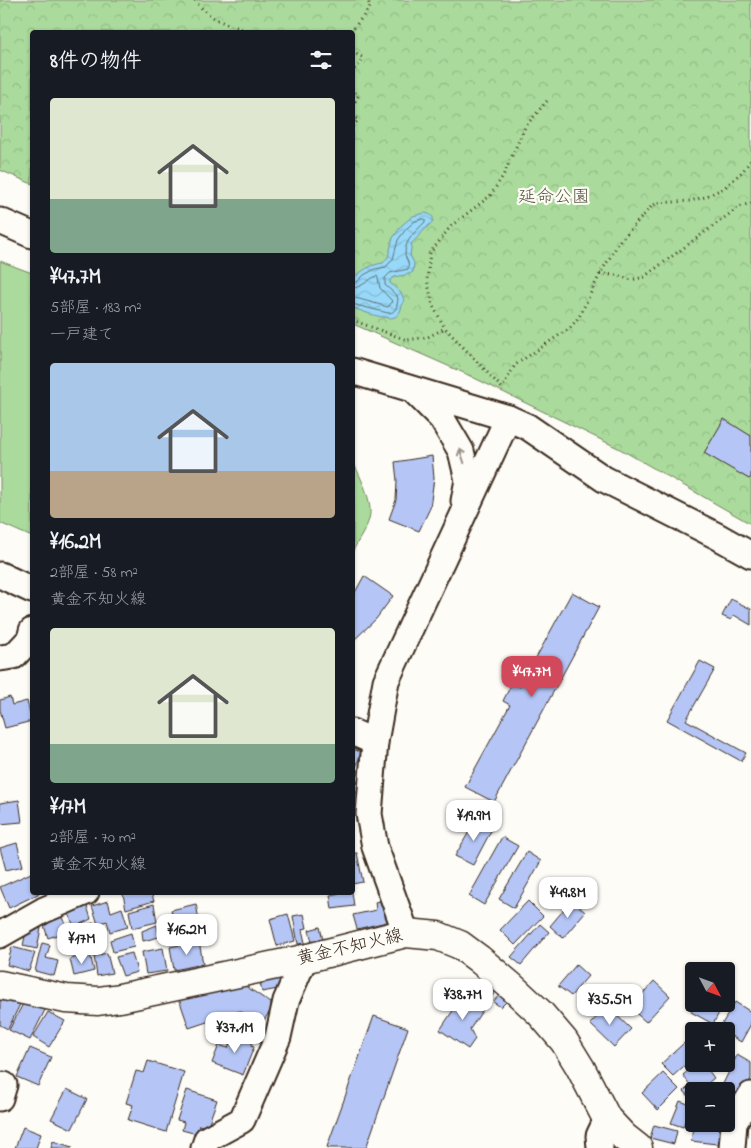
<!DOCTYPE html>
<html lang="ja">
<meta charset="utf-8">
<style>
:root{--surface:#171b24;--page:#20242c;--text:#f1f3f6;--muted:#9ea1a6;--accent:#d1495b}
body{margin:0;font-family:"Indie Flower","Klee One",sans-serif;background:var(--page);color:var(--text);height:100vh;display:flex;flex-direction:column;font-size:19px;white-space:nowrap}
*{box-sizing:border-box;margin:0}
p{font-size:16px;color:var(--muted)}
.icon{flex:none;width:28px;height:28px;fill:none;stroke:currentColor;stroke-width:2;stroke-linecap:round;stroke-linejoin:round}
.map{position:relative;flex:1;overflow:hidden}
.drawer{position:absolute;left:30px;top:30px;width:325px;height:865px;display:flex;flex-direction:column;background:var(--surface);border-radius:5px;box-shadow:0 1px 4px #0004}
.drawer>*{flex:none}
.needle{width:32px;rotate:131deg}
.buttons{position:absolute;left:685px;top:962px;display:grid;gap:10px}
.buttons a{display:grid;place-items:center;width:50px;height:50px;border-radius:5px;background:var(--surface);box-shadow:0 1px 4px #0004;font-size:25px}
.price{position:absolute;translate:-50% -42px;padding:0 11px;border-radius:10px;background:#fff;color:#222;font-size:16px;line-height:32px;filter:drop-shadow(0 1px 2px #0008)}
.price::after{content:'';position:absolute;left:50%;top:30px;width:15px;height:11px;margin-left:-8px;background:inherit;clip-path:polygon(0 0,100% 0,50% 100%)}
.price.on{background:var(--accent);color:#fff}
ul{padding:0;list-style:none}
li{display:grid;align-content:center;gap:10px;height:265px;padding:0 20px}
li span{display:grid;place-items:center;height:155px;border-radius:5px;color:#555}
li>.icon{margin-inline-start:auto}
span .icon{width:90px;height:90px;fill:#fffc;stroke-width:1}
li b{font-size:21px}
h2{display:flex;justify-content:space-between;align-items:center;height:60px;padding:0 20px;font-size:21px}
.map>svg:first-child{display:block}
.grass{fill:#aadb9c;stroke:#72825d}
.park{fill:url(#park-crowns);stroke:#72825d}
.water{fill:url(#water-waves);stroke:#7393a1}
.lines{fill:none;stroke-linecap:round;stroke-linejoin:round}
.shore{stroke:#607076;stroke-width:1}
.building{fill:#b5c6f6;stroke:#3b2a1e}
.minor-casing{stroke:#3b2a1e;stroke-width:29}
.major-casing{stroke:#3b2a1e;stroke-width:31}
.path{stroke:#3b2a1e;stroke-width:3;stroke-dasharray:1 4;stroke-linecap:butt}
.minor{stroke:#fdfcf7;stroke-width:25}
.major{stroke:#fdfcf7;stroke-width:28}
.oneway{stroke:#9c938a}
.labels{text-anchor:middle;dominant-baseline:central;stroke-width:4.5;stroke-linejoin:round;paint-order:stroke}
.park-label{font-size:18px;fill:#57563e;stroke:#fdfcf7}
.street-label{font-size:18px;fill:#3b2a1e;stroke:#fdfcf7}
</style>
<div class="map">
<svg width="751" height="1148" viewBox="0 0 751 1148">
<defs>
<pattern id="park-crowns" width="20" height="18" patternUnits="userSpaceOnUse" patternTransform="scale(1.25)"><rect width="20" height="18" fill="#aadb9c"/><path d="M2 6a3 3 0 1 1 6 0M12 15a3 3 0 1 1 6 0" fill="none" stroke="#93bc86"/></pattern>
<pattern id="water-waves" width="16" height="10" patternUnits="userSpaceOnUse" patternTransform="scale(1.25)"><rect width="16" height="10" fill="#98d9f9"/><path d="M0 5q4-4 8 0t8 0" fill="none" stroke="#84bad5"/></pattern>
</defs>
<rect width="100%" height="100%" fill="#fdfcf7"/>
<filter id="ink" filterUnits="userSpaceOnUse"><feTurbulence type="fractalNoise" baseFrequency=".02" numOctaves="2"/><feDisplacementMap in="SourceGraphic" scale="10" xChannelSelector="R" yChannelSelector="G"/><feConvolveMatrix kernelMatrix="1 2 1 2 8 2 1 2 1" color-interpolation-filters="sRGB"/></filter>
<g filter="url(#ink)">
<g class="grass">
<path d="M0 261 32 273V537L0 523Z"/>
<path d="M353 462C360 476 374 503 369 519 367 528 357 542 353 551Z"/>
</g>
<path class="park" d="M0 0H751V524L620 449 464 373 353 324 352 32H32V184L0 170Z"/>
<path class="water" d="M425 213 429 214 433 217V221L412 243 410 255 414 263 413 272C406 277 396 274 390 280V283L401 293 404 299C402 305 401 314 395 317 388 321 361 311 353 308V279C362 270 370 265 383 263L388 257 393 238 402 225 413 216Z"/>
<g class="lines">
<g class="shore">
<path d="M352 282H357L364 275 375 269 386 267 393 259 398 240 406 229 415 221 423 219H425V222C416 231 405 240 405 253 405 260 410 261 408 269L390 273 385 278V285L397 296 398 299C397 306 396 313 388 313L352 304"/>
<path d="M352 288C362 288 368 279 377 276L378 278 380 288 392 301 390 305 388 307 352 297"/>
</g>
</g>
<g class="building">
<path d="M724 419 751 436V477L749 479 704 453Z"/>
<path d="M432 456 434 478 430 508 419 531 389 519 396 500 397 481 395 462Z"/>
<path d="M364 576 393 596 376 619 352 642V598Z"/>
<path d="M572 592 599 607 494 802 465 787 510 705 503 701 512 683 520 687Z"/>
<path d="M731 599 751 609V625L734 615 731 620 722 616Z"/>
<path d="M700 661 715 669 686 720 746 753 741 761 667 720Z"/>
<path d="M10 697 12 705 27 701 32 721 5 728 0 710V700Z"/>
<path d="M352 749 361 752 353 777H352Z"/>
<path d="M352 780 359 782 357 793 352 792Z"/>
<path d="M19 800 22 822 0 824V803Z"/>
<path d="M477 818 493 827 473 865 455 856Z"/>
<path d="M502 837 518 846 484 905 469 896Z"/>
<path d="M17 843 23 866 6 870 0 848Z"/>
<path d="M527 852 541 861 514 908 499 899Z"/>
<path d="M352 853H357L363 882 352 884Z"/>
<path d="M31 873 32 876V892L40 893 9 908 0 887Z"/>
<path d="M126 892H151L154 901 126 909 123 894Z"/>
<path d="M346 892H352L354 906 332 909 330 895Z"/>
<path d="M386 899 391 921 357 929 353 915 376 910 375 902Z"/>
<path d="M572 900 585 912 563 938 550 926Z"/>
<path d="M108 901 111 912 122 908 128 927 110 932 107 921 98 924 92 906Z"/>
<path d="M528 901 543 916 515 945 500 930Z"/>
<path d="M86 903 91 919 74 927 68 911Z"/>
<path d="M154 904 157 922 132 928 129 911Z"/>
<path d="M196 904 201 931 164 940 160 920 173 917 171 910Z"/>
<path d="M61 911 68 931 48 938 42 919Z"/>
<path d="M288 914 295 941 277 946 270 919Z"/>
<path d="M304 914 307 928 302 929 305 943 298 944 293 916Z"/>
<path d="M93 923 96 932 87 934 92 945 79 951 71 932Z"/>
<path d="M540 924 549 932 521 965 511 957Z"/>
<path d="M157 925 159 937 143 941 142 931Z"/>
<path d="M27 926 41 928 37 949 23 946Z"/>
<path d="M320 927 323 940 312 942 309 930Z"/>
<path d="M131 933 134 947 113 952 110 940Z"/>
<path d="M199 941 203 964 174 970 170 947Z"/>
<path d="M42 943 50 945 46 958 58 961 54 976 35 971Z"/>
<path d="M12 947 35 953 29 971 7 965Z"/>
<path d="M163 948 167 971 146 974 142 952Z"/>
<path d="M107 953 112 973 97 976 94 956Z"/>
<path d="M132 953 137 972 123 976 116 957Z"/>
<path d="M90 954 94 971 74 976 70 959Z"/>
<path d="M576 965 588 976 571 996 558 986Z"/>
<path d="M285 972 288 987 262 992 259 978Z"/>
<path d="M494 976 503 984 489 999 481 992Z"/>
<path d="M654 981 670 996 646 1022 630 1008Z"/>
<path d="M241 983 274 1005 261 1025 240 1011 189 1028 178 996Z"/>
<path d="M504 989 512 996 501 1007 493 1002Z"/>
<path d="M464 994 484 1008 470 1029 475 1039 468 1049 440 1030Z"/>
<path d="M0 995 22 1000 8 1029 0 1025Z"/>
<path d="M25 1000 45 1010 30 1040 9 1030Z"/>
<path d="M735 1002 751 1012V1024L741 1042 726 1033V1031H723L719 1029Z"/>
<path d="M695 1004H708L720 1011 713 1024 691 1012Z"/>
<path d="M607 1006 631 1029 614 1047 590 1024Z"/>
<path d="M48 1012 65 1021 49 1047 33 1037Z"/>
<path d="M374 1016 408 1028 366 1148H330L327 1147Z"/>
<path d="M234 1032 253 1040 251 1046 254 1047 243 1075 212 1063 219 1045 228 1048Z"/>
<path d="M684 1043 694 1053V1057L673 1076 661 1064Z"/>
<path d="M30 1048 51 1057 38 1086 17 1077Z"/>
<path d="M737 1055 751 1063V1079L741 1100 726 1093V1091L720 1090Z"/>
<path d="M148 1061 184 1072 166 1132 128 1120 133 1105 126 1103 136 1071 144 1073Z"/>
<path d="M696 1064H704L714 1078 708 1083 713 1089 710 1091H694V1102L684 1091 690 1085 683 1075Z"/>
<path d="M663 1073 679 1089 658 1110 642 1093Z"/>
<path d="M67 1089 87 1099 72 1129 51 1119Z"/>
<path d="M187 1090 217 1100 207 1128 199 1125 197 1134 182 1130 184 1122 177 1120Z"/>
<path d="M680 1101 691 1105 683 1127 671 1123Z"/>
<path d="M694 1120V1124H726L725 1145 691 1141Z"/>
<path d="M654 1125 677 1131 674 1144 650 1138Z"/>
<path d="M23 1127 41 1134 36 1148H15Z"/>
<path d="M53 1141 72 1147V1148H51Z"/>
</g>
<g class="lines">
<defs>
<g id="minor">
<path d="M0 221 32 235"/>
<path d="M352 371 508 418 528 427 604 479 717 536 751 555"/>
<path d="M414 391 442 419 461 451 468 480 464 501"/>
<path d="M0 575 32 590"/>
<path d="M0 658 14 656 30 639 32 631"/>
<path d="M352 732 375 742"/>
<path d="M406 933 375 847 369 814 375 742 386 681 508 418"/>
<path d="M0 935 44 910 86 892"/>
<path d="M0 1098 4 1085"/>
<path d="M204 1148 207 1139 242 1120 278 1037 286 1001 304 959"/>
<path d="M600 1148 599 1136 607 1119"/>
<path d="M732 1148 734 1123 751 1095"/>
</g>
<path id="major" d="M0 985 66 999 98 1001 120 998 304 959 406 933 438 936 460 945 479 959 512 987 540 1013 564 1041 580 1067 607 1119 624 1137 638 1148"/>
</defs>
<use href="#minor" class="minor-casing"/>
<use href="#major" class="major-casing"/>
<g class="path">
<path d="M195 0C209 21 230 25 253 32"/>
<path d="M351 32 370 7 368 0"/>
<path d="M352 52 362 57 361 63 352 71"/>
<path d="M352 88 358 96 355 101 352 102"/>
<path d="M547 101 525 127 503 176 490 196 451 226 430 253 427 279 433 306 445 328 502 388 515 365 570 328 579 317 601 272 620 241 651 207 657 203 690 201 705 197 724 188 743 171 751 160"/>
<path d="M352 115 358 120 352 127"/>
<path d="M600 274 617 275 631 280 644 277 739 207 751 203"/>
<path d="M352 320 407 340 428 337 445 328"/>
</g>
<use href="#minor" class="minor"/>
<use href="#major" class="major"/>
</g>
<defs><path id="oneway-shaft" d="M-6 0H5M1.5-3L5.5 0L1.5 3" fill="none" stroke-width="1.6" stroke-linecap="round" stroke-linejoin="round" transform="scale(1.25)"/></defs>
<use class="oneway" href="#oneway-shaft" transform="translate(462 456) rotate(-108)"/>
</g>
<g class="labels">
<g class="park-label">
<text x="554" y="198">延命公園</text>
</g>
<g class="street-label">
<text transform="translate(350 948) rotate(-13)">黄金不知火線</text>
</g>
</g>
</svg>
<div class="buttons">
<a><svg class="needle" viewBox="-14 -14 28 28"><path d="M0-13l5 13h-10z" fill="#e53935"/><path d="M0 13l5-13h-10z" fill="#9ea1a6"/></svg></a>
<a>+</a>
<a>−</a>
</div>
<b class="price on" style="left:532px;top:698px">¥47.7M</b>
<b class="price" style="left:474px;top:842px">¥19.9M</b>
<b class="price" style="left:568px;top:919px">¥49.8M</b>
<b class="price" style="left:187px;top:956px">¥16.2M</b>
<b class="price" style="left:82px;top:965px">¥17M</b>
<b class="price" style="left:463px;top:1021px">¥38.7M</b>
<b class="price" style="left:610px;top:1026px">¥35.5M</b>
<b class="price" style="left:235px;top:1054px">¥37.1M</b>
<section class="drawer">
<h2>8件の物件<svg class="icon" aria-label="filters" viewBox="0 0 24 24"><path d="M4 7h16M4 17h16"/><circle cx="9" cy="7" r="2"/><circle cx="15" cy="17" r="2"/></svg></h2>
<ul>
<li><span style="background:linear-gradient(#dfe7d0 65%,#7fa58c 0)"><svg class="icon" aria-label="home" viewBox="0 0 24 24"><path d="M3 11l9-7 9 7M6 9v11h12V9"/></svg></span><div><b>¥47.7M</b><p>5部屋 · 183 m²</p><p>一戸建て</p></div></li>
<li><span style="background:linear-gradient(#a9c7e8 70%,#b9a48a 0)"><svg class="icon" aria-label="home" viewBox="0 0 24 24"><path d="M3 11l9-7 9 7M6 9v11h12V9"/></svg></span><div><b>¥16.2M</b><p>2部屋 · 58 m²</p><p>黄金不知火線</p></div></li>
<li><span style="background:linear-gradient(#dfe7d0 75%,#7fa58c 0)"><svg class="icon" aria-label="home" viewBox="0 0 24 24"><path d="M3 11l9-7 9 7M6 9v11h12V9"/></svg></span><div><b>¥17M</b><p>2部屋 · 70 m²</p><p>黄金不知火線</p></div></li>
</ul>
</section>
</div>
